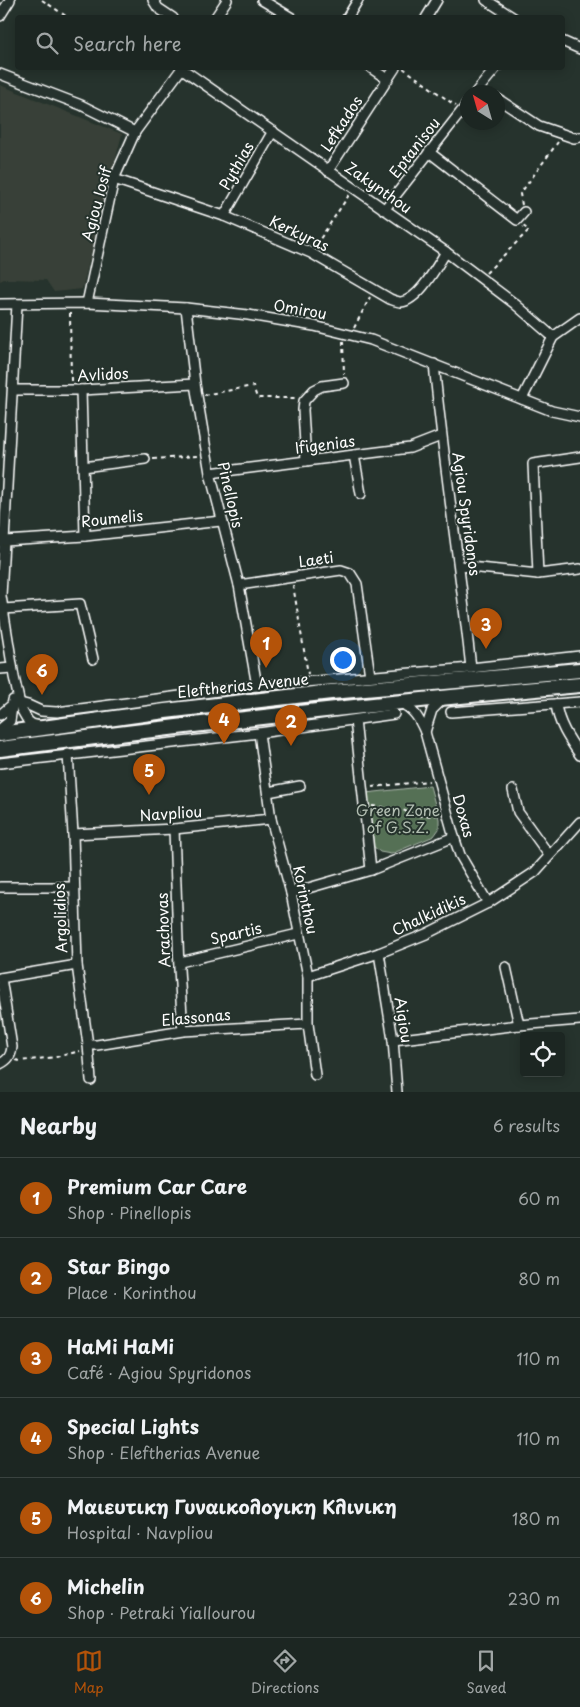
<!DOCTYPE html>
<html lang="en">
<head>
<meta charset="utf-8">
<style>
  :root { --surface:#1c2622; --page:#29322f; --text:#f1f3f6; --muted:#a0a5a5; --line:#3a4340; --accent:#b45309 }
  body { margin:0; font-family:"Playpen Sans",sans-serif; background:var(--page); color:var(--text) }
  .controls { position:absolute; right:15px; bottom:15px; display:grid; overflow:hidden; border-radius:5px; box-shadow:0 2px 12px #0003 }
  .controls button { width:45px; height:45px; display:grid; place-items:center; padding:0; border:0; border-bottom:1px solid var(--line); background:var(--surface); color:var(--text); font:25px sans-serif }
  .compass { position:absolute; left:460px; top:85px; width:45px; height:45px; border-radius:50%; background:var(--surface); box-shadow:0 2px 12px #0003; rotate:323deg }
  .you { position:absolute; left:342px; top:659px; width:18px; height:18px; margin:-12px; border:4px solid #fff; border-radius:50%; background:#1a73e8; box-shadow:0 0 0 8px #1a73e833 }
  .badge { display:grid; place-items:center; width:32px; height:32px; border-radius:50%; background:var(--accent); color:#fff; font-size:16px; font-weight:700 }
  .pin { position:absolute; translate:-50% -41px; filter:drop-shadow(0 1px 2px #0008) }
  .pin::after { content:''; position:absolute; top:26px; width:18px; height:15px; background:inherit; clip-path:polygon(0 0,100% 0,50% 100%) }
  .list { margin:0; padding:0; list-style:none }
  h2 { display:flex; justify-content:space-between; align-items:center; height:65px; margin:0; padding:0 20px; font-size:21px }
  h2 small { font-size:16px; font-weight:400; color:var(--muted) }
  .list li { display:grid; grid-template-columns:32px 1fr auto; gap:15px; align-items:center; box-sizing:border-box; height:80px; padding:0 20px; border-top:1px solid var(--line) }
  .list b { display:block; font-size:19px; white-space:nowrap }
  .list p { margin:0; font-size:16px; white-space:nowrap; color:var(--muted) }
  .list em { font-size:16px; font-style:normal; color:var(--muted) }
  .icon { flex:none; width:28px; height:28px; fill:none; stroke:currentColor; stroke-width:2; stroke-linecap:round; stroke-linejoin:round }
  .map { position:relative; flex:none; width:580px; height:1092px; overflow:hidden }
  .search { position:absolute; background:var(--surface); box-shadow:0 2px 12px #0003; left:15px; right:15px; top:15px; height:55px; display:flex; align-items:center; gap:12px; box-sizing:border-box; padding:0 18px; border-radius:5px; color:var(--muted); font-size:19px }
  .sheet { height:545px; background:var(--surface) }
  nav { display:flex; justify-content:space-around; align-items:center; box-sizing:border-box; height:70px; border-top:1px solid var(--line); background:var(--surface); font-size:14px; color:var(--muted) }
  nav a { display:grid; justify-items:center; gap:2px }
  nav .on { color:var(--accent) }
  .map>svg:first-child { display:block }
  .built { fill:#384137 }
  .green { fill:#556f55; stroke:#aab7aa }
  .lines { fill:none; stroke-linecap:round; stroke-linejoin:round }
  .minor-casing { stroke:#fff; stroke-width:12 }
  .highway-casing { stroke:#fff; stroke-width:18 }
  .path { stroke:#fff; stroke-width:2; stroke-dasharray:4 4; stroke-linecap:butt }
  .minor { stroke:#26332d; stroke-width:9 }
  .highway { stroke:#26332d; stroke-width:14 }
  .labels { text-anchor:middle; stroke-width:4; stroke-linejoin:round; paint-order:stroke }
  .street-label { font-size:15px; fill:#fff; stroke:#26332d }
  .park-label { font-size:15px; fill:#b2beb2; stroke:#26332d }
</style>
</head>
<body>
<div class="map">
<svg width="580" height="1092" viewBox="0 0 580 1092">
  <rect width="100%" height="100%" fill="#26332d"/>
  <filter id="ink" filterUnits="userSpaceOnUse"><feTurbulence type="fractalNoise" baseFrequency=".02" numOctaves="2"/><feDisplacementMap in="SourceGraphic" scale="10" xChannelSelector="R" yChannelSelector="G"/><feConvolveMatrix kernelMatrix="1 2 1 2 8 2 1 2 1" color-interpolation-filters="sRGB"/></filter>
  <g filter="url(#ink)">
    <polygon class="built" points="0,85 122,134 82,289 54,292 46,280 4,279 0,281"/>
    <polygon class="green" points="430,786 439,819 439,829 434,836 391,854 380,852 372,845 366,793"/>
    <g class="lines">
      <g class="minor-casing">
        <g id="minor">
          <polyline points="153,0 158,8 173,18"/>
          <polyline points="262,0 292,18"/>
          <polyline points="486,0 514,18"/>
          <polyline points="0,16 10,0"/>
          <polyline points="215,18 227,0"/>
          <polyline points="347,18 358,0"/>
          <polyline points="426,18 437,0"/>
          <polyline points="562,41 580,49"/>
          <polyline points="181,68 446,252 515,304 553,337"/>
          <polyline points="371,68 387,79"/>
          <polyline points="0,74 81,105 135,132"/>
          <polyline points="476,92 496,68"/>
          <polyline points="498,99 539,126 574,138 580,137"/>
          <polyline points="429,152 517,220 524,212"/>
          <polyline points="328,171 395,68"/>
          <path d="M114 179 224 216 311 253 390 299C393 300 398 302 401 302 419 300 437 266 446 252"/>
          <polyline points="384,210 468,103"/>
          <polyline points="224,216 273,131"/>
          <polyline points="87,303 114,179 135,132 182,68"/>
          <polyline points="0,304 87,303 186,308 248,315 314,326 371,340 552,411 580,417"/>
          <polyline points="17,304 1,596 14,677 21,709 28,721 32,724 40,726"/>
          <polyline points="186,308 195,384 210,473 239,585 257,686"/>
          <path d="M434 364C444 466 460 567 471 668"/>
          <polyline points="13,390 81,390 195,384"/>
          <polyline points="81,390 85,536"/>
          <polyline points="522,399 553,337 580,318"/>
          <polyline points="354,455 361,494"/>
          <polyline points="306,461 303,410 304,401 314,390 322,386 344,383"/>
          <polyline points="83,467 145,459"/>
          <polyline points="210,473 410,448 441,436"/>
          <polyline points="5,541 85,536 221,521"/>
          <polyline points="460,566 538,574 580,569"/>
          <polyline points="538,574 533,464 580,457"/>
          <polyline points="239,585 341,570 350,573 357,584 370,676"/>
          <polyline points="3,609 80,604 93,659"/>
          <polyline points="0,669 12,668"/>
          <path d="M401 703C414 710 419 718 425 732L454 837 460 855 488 903"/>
          <path d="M556 704C558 723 569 739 580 755"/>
          <polyline points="451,712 580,702"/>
          <polyline points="0,715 13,704 20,703 28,705 41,711 57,712 257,686 471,668 580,656"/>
          <polyline points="355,720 371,870"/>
          <polyline points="0,729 10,721 13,700"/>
          <polyline points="425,732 432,710 443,699"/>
          <polyline points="259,733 271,819 291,893 308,976 308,1024 315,1075"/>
          <polyline points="68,754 73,834 77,965 88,1045 91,1080"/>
          <polyline points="0,763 259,733 394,714"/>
          <polyline points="513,790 518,812 549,855"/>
          <polyline points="268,792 300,786"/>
          <polyline points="174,829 179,969 183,1031"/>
          <polyline points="73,834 174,829 271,819"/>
          <polyline points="0,887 73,887"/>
          <polyline points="291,893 371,870 454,837"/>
          <polyline points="379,953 393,1040 397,1092"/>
          <polyline points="180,962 298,934"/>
          <polyline points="506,967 519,1025"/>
          <polyline points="308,976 379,953 426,934 488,903 535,872 580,822"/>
          <polyline points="0,978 77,965"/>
          <polyline points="393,1040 519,1025 580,1020"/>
          <polyline points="88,1045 97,1045 183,1031 308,1024"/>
          <path d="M0 1064C8 1060 11 1056 12 1047L1 978"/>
        </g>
      </g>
      <g class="highway-casing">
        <g id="highway">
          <polyline points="0,734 165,711 331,692 580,670"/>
          <path d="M0 749C193 724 386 702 580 685"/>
        </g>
      </g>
      <g class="path">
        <polyline points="42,0 69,18"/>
        <polyline points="403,68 456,106"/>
        <polyline points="522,205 520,194 558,142"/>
        <polyline points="316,245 349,195"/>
        <polyline points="486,273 529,230 523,226"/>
        <polyline points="70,313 71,381"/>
        <polyline points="354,328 370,297"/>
        <polyline points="343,341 344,374"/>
        <polyline points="204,395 253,386 257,398 297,398"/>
        <polyline points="153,459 198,456"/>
        <polyline points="293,585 308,674"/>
        <polyline points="372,787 429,781"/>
        <polyline points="372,806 400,809 418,816 440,815"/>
        <polyline points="16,1060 20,1061 56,1057 80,1051"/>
      </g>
      <use href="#minor" class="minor"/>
      <use href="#highway" class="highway"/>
    </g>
  </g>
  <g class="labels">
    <g class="street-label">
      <text transform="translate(342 124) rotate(-57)" y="5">Lefkados</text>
      <text transform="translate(415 148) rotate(-52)" y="5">Eptanisou</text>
      <text transform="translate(237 166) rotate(-60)" y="5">Pythias</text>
      <text transform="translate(378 188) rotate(35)" y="5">Zakynthou</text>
      <text transform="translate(97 204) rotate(-75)" y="5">Agiou Iosif</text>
      <text transform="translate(299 234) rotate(25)" y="5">Kerkyras</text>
      <text transform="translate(300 310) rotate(10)" y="5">Omirou</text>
      <text transform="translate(103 375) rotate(-3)" y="5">Avlidos</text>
      <text transform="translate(325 445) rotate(-7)" y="5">Ifigenias</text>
      <text transform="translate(230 495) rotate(77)" y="5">Pinellopis</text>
      <text transform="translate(466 514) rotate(82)" y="5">Agiou Spyridonos</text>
      <text transform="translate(112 519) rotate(-6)" y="5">Roumelis</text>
      <text transform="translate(316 560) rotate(-8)" y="5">Laeti</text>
      <text transform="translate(243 686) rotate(-6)" y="5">Eleftherias Avenue</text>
      <text transform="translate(171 814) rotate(-4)" y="5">Navpliou</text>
      <text transform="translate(463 816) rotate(74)" y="5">Doxas</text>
      <text transform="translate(305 900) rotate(78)" y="5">Korinthou</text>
      <text transform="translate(429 915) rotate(-25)" y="5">Chalkidikis</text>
      <text transform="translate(61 918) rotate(-92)" y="5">Argolidios</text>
      <text transform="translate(164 930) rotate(-92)" y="5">Arachovas</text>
      <text transform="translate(236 934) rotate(-13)" y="5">Spartis</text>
      <text transform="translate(196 1018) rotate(-5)" y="5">Elassonas</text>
      <text transform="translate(403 1020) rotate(81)" y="5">Aigiou</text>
    </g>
    <g class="park-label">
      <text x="398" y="816">Green Zone<tspan x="398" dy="17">of G.S.Z.</tspan></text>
    </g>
  </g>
</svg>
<div class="controls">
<button><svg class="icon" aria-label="locate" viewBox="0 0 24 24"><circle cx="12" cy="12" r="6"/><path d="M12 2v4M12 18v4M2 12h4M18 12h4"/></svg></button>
</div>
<svg class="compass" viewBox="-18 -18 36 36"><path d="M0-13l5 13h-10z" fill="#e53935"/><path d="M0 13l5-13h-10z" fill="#a0a5a5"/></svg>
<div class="you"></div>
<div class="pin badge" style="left:266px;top:668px">1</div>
<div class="pin badge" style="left:291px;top:746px">2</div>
<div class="pin badge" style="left:486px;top:649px">3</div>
<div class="pin badge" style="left:224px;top:744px">4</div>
<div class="pin badge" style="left:149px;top:795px">5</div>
<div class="pin badge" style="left:42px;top:695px">6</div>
<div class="search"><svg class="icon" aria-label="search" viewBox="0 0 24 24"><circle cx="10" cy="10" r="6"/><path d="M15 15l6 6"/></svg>Search here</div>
</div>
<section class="sheet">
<h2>Nearby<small>6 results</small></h2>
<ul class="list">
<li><span class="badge">1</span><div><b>Premium Car Care</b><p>Shop · Pinellopis</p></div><em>60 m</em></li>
<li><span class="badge">2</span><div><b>Star Bingo</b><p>Place · Korinthou</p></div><em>80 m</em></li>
<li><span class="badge">3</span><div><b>HaMi HaMi</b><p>Café · Agiou Spyridonos</p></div><em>110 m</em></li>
<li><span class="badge">4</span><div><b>Special Lights</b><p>Shop · Eleftherias Avenue</p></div><em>110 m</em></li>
<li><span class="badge">5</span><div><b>Μαιευτικη Γυναικολογικη Κλινικη</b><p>Hospital · Navpliou</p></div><em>180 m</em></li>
<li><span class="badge">6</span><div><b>Michelin</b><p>Shop · Petraki Yiallourou</p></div><em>230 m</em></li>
</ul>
</section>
<nav>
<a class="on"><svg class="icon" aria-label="map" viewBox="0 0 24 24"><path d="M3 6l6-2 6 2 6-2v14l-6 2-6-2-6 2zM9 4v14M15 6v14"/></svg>Map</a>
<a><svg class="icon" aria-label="directions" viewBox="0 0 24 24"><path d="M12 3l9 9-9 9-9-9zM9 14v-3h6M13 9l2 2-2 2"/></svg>Directions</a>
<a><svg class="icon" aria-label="saved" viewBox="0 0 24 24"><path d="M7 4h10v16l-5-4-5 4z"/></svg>Saved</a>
</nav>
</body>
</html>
